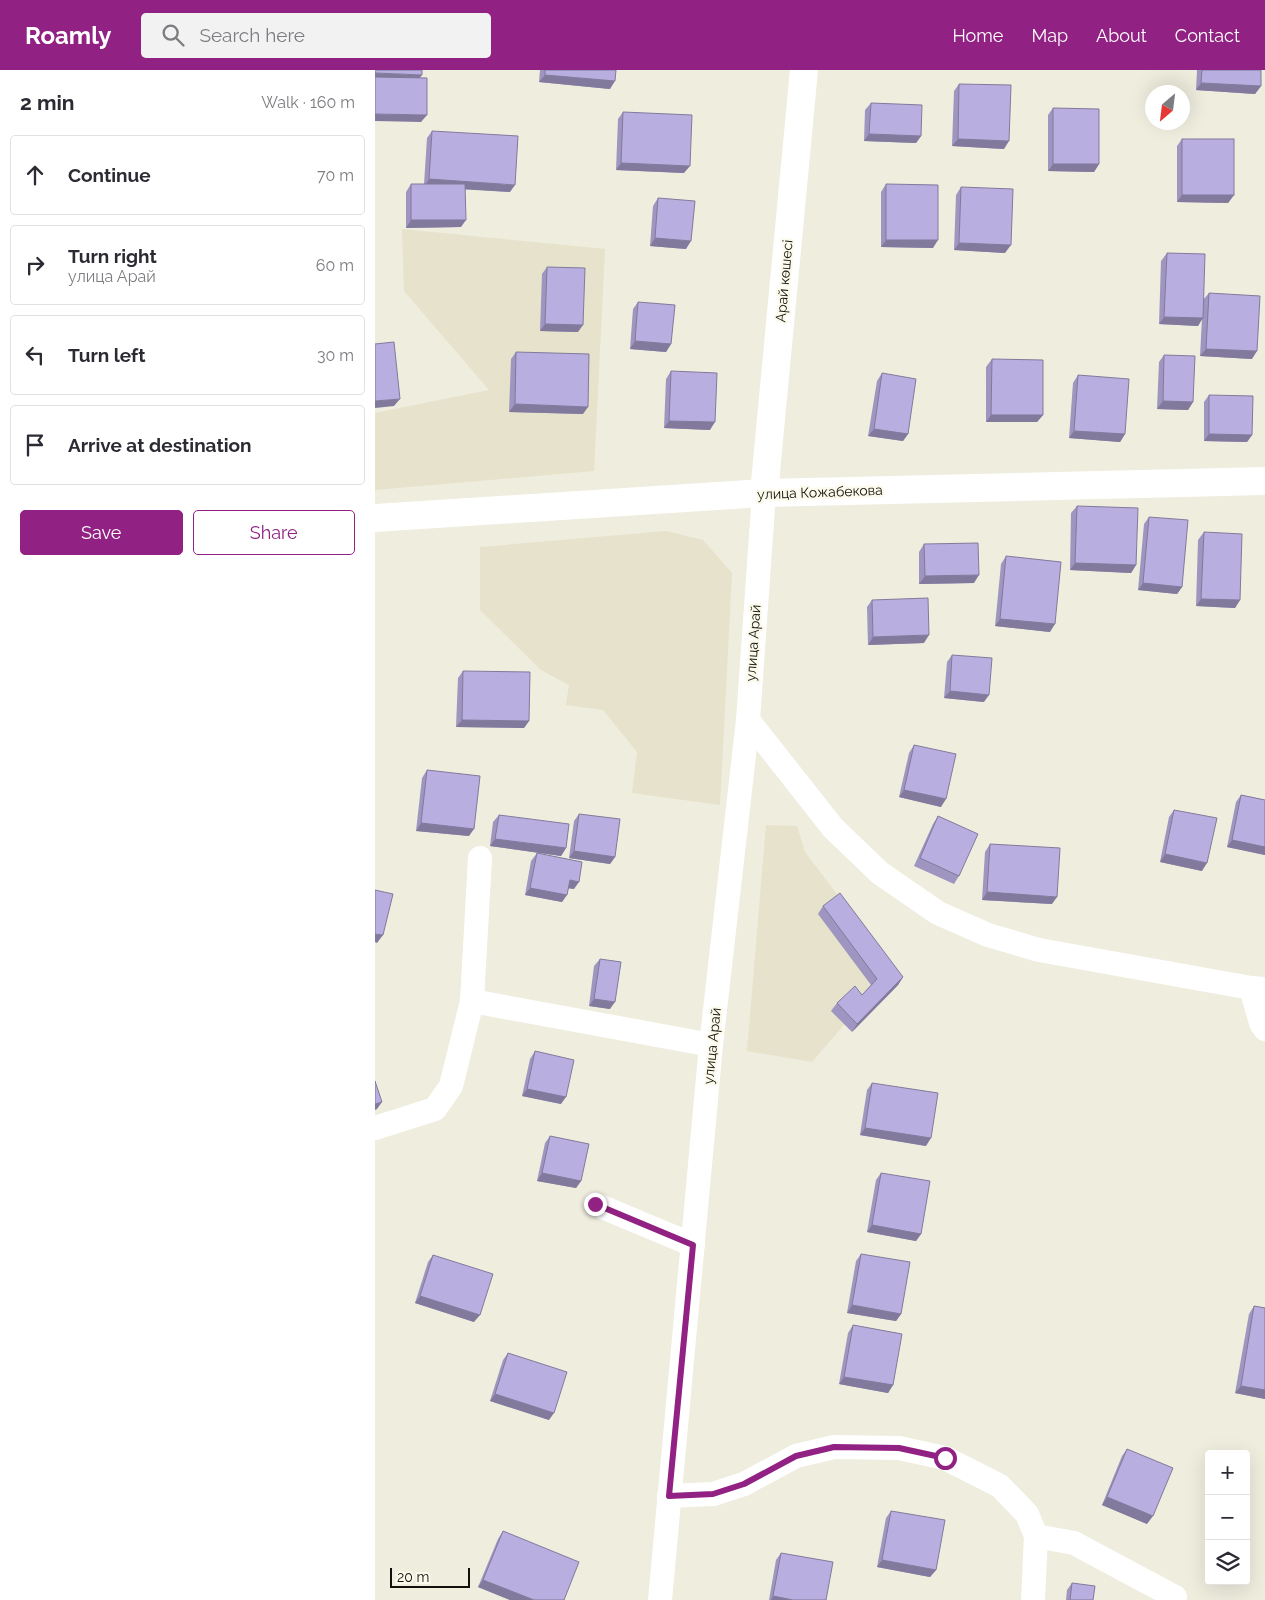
<!DOCTYPE html>
<html lang="en">
<head>
<meta charset="utf-8">
<style>
  :root { --surface:#fff; --page:#f2f2f3; --text:#2b2b33; --muted:#7c7c81; --line:#e1e1e2; --accent:#912182 }
  body { margin:0; font-family:Raleway,sans-serif; background:var(--page); color:var(--text) }
  .controls { position:absolute; right:15px; bottom:15px; display:grid; overflow:hidden; border-radius:5px; box-shadow:0 5px 20px #0002 }
  .controls button { width:45px; height:45px; display:grid; place-items:center; padding:0; border:0; border-bottom:1px solid var(--line); background:var(--surface); color:var(--text); font:25px sans-serif }
  .compass { position:absolute; left:770px; top:15px; width:45px; height:45px; border-radius:50%; background:var(--surface); box-shadow:0 5px 20px #0002; rotate:208deg }
  .scale { position:absolute; left:15px; bottom:12px; width:80px; box-sizing:border-box; padding-left:5px; border:2px solid #11100b; border-top:0; font-size:14px; line-height:18px; white-space:nowrap; color:#11100b; -webkit-text-stroke:4px #fcfaeb; paint-order:stroke }
  .stop { position:absolute; width:15px; height:15px; margin:-11px; border:4px solid #912182; border-radius:50%; background:#fff }
  .stop.end { background:#912182; border-color:#fff; box-shadow:0 1px 5px #0008 }
  .list { margin:0; padding:0; list-style:none }
  h2 { display:flex; justify-content:space-between; align-items:center; height:65px; margin:0; padding:0 20px; font-size:21px }
  h2 small { font-size:16px; font-weight:400; color:var(--muted) }
  .list li { display:grid; grid-template-columns:32px 1fr auto; gap:15px; align-items:center; box-sizing:border-box; height:80px; margin:0 10px 10px; padding:0 10px; border:1px solid var(--line); border-radius:5px }
  .list b { display:block; font-size:19px; white-space:nowrap }
  .list p { margin:0; font-size:16px; white-space:nowrap; color:var(--muted) }
  .list em { font-size:16px; font-style:normal; color:var(--muted) }
  .actions { display:flex; gap:10px; padding:15px 20px }
  .actions a { flex:1; padding:11px 0; border:1px solid var(--accent); border-radius:5px; text-align:center; font-size:18px; color:var(--accent) }
  .actions .main { background:var(--accent); color:#fff }
  .icon { flex:none; width:28px; height:28px; fill:none; stroke:currentColor; stroke-width:2; stroke-linecap:round; stroke-linejoin:round }
  .map { position:relative; flex:none; width:890px; height:1530px; overflow:hidden }
  header { display:flex; align-items:center; gap:30px; box-sizing:border-box; height:70px; padding:0 25px; background:var(--accent); color:#fff }
  header strong { font-size:24px }
  nav { display:flex; gap:28px; margin-inline-start:auto; font-size:18px }
  .search { width:350px; height:45px; background:var(--page); display:flex; align-items:center; gap:12px; box-sizing:border-box; padding:0 18px; border-radius:5px; color:var(--muted); font-size:19px }
  main { display:flex }
  aside { flex:1; background:var(--surface) }
  .map>svg:first-child { display:block }
  .built { fill:#e6e2cc }
  .lines { fill:none; stroke-linecap:round; stroke-linejoin:round }
  .minor { stroke:#fff; stroke-width:24 }
  .secondary { stroke:#fff; stroke-width:28 }
  .wall { fill:#9e96c0 }
  .shaded-wall { fill:#817a9c }
  .building { fill:#b8aedf; stroke:#817a9c }
  .route { stroke:#912182; stroke-width:6 }
  .labels { text-anchor:middle; stroke-width:4.5; stroke-linejoin:round; paint-order:stroke }
  .street-label { font-size:14px; fill:#11100b; stroke:#fcfaeb }
</style>
</head>
<body>
<header>
<strong>Roamly</strong>
<div class="search"><svg class="icon" aria-label="search" viewBox="0 0 24 24"><circle cx="10" cy="10" r="6"/><path d="M15 15l6 6"/></svg>Search here</div>
<nav><a>Home</a><a>Map</a><a>About</a><a>Contact</a></nav>
</header>
<main>
<aside>
<h2>2 min<small>Walk · 160 m</small></h2>
<ul class="list">
<li><svg class="icon" aria-label="ahead" viewBox="0 0 24 24"><path d="M12 20V5M6 11l6-6 6 6"/></svg><div><b>Continue</b></div><em>70 m</em></li>
<li><svg class="icon" aria-label="right" viewBox="0 0 24 24"><path d="M7 20v-9h11M14 6l5 5-5 5"/></svg><div><b>Turn right</b><p>улица Арай</p></div><em>60 m</em></li>
<li><svg class="icon" aria-label="left" viewBox="0 0 24 24"><path d="M17 20v-9H6M10 6l-5 5 5 5"/></svg><div><b>Turn left</b></div><em>30 m</em></li>
<li><svg class="icon" aria-label="arrive" viewBox="0 0 24 24"><path d="M6 21V4h12l-3 4 3 4H6"/></svg><div><b>Arrive at destination</b></div></li>
</ul>
<div class="actions"><a class="main">Save</a><a>Share</a></div>
</aside>
<div class="map">
<svg width="890" height="1530" viewBox="0 0 890 1530">
  <rect width="100%" height="100%" fill="#efedde"/>
  <g class="built">
    <polygon points="27,159 230,179 219,401 0,420 0,343 114,320 29,221"/>
    <polygon points="291,461 328,470 357,503 345,735 257,723 262,682 228,640 191,635 194,615 166,600 105,540 105,477"/>
    <polygon points="391,755 422,756 430,782 518,898 437,992 372,981"/>
  </g>
  <g class="lines">
    <g class="minor">
      <polyline points="373,650 458,758 505,803 563,843 613,865 664,880 876,918 890,919"/>
      <polyline points="876,918 886,953 890,959"/>
      <polyline points="97,931 336,975"/>
      <polyline points="0,1058 60,1039 76,1016 97,931 105,788"/>
      <polyline points="220,1134 318,1175"/>
      <polyline points="294,1426 338,1424 369,1414 421,1386 459,1377 524,1378 570,1388 625,1416 652,1444 661,1466 658,1530"/>
      <polyline points="661,1466 699,1473 800,1527"/>
      <polyline points="285,1530 336,975 373,650 389,423"/>
    </g>
    <g class="secondary">
      <polyline points="389,423 429,0"/>
      <polyline points="0,448 389,423 890,411"/>
    </g>
  </g>
  <g class="wall">
    <polygon points="165,0 241,0 235,19 164,12"/>
    <polygon points="822,0 886,0 886,16 880,24 821,20"/>
    <polygon points="584,14 629,79 577,76 579,21"/>
    <polygon points="496,33 546,66 541,73 489,71 490,40"/>
    <polygon points="678,38 724,94 719,102 673,101 673,45"/>
    <polygon points="248,42 309,103 241,100 243,49"/>
    <polygon points="57,61 135,122 90,119 86,157 31,158 31,122 36,114 49,114 52,68"/>
    <polygon points="807,69 859,125 853,133 802,132 802,76"/>
    <polygon points="511,114 558,178 506,177 506,122"/>
    <polygon points="586,117 630,183 579,180 581,125"/>
    <polygon points="283,128 311,179 275,176 278,136"/>
    <polygon points="792,183 828,230 834,223 877,289 825,286 827,248 823,256 784,254 786,191"/>
    <polygon points="172,197 203,262 165,261 167,204"/>
    <polygon points="263,232 296,274 291,282 255,279 258,239"/>
    <polygon points="141,282 208,344 134,342 136,289"/>
    <polygon points="789,285 818,332 813,340 782,339 784,292"/>
    <polygon points="617,289 668,345 662,352 611,352 611,297"/>
    <polygon points="296,301 335,360 289,358 291,309"/>
    <polygon points="507,303 533,364 528,371 493,366 502,311"/>
    <polygon points="703,305 750,364 745,372 694,368 698,313"/>
    <polygon points="834,325 877,365 872,372 829,371 829,332"/>
    <polygon points="702,436 761,495 756,503 695,500 696,443"/>
    <polygon points="774,447 807,517 802,524 763,520 769,454"/>
    <polygon points="829,462 865,530 860,538 821,536 823,470"/>
    <polygon points="549,474 599,513 544,514 544,482"/>
    <polygon points="631,486 675,562 620,556 626,494"/>
    <polygon points="497,530 549,573 493,575 492,537"/>
    <polygon points="577,585 609,632 569,628 572,592"/>
    <polygon points="88,601 154,651 149,658 81,657 83,608"/>
    <polygon points="539,675 566,737 524,727 534,683"/>
    <polygon points="52,700 94,766 41,761 47,708"/>
    <polygon points="866,725 890,730 890,785 852,777 861,732"/>
    <polygon points="799,740 827,801 785,792 794,747"/>
    <polygon points="204,744 240,787 235,794 194,788 199,751"/>
    <polygon points="124,745 191,778 186,786 115,776 118,752"/>
    <polygon points="563,746 584,806 579,814 539,796 558,754"/>
    <polygon points="615,774 677,834 607,830 610,782"/>
    <polygon points="162,783 199,819 194,818 187,832 150,825 156,791"/>
    <polygon points="448,836 528,907 523,915 477,962 456,941 462,933 487,925 496,915 443,844"/>
    <polygon points="225,889 235,939 214,936 219,896"/>
    <polygon points="160,981 186,1034 147,1026 155,989"/>
    <polygon points="497,1013 551,1076 485,1065 492,1020"/>
    <polygon points="175,1066 206,1111 201,1118 162,1111 170,1073"/>
    <polygon points="506,1103 546,1164 541,1171 492,1162 501,1110"/>
    <polygon points="486,1184 526,1244 521,1251 472,1243 481,1191"/>
    <polygon points="58,1185 99,1252 40,1233 53,1192"/>
    <polygon points="879,1236 890,1238 890,1329 860,1323 874,1244"/>
    <polygon points="478,1255 518,1315 513,1323 464,1314 473,1263"/>
    <polygon points="133,1283 174,1350 115,1331 128,1290"/>
    <polygon points="752,1379 772,1454 727,1435 747,1386"/>
    <polygon points="516,1441 561,1500 555,1507 502,1497 511,1448"/>
    <polygon points="128,1461 189,1530 135,1530 103,1517 123,1469"/>
    <polygon points="406,1483 451,1530 394,1530 401,1490"/>
    <polygon points="697,1513 718,1530 691,1530 692,1520"/>
  </g>
  <g class="shaded-wall">
    <polygon points="0,3 47,5 41,13 0,11"/>
    <polygon points="170,5 240,11 235,19 164,12"/>
    <polygon points="826,13 886,16 880,24 821,20"/>
    <polygon points="0,44 52,45 46,52 0,51"/>
    <polygon points="494,64 546,66 541,73 489,71"/>
    <polygon points="583,69 634,71 629,79 577,76"/>
    <polygon points="246,93 315,96 309,103 241,100"/>
    <polygon points="678,94 724,94 719,102 673,101"/>
    <polygon points="54,109 140,115 135,122 49,117"/>
    <polygon points="807,125 859,125 853,133 802,132"/>
    <polygon points="36,150 91,150 86,157 31,158"/>
    <polygon points="280,168 316,171 311,179 275,176"/>
    <polygon points="511,170 563,170 558,178 506,177"/>
    <polygon points="584,173 636,175 630,183 579,180"/>
    <polygon points="789,247 828,248 823,256 784,254"/>
    <polygon points="170,254 208,255 203,262 165,261"/>
    <polygon points="260,271 296,274 291,282 255,279"/>
    <polygon points="831,279 882,281 877,289 825,286"/>
    <polygon points="25,329 19,336 0,338 0,331"/>
    <polygon points="788,331 818,332 813,340 782,339"/>
    <polygon points="140,334 213,337 208,344 134,342"/>
    <polygon points="616,345 668,345 662,352 611,352"/>
    <polygon points="294,351 340,352 335,360 289,358"/>
    <polygon points="499,359 533,364 528,371 493,366"/>
    <polygon points="699,361 750,364 745,372 694,368"/>
    <polygon points="834,364 877,365 872,372 829,371"/>
    <polygon points="700,493 761,495 756,503 695,500"/>
    <polygon points="604,505 599,513 544,514 550,506"/>
    <polygon points="768,513 807,517 802,524 763,520"/>
    <polygon points="826,529 865,530 860,538 821,536"/>
    <polygon points="625,549 680,554 675,562 620,556"/>
    <polygon points="554,565 549,573 493,575 498,567"/>
    <polygon points="575,621 614,625 609,632 569,628"/>
    <polygon points="87,650 154,651 149,658 81,657"/>
    <polygon points="529,720 571,729 566,737 524,727"/>
    <polygon points="46,753 99,759 94,766 41,761"/>
    <polygon points="120,769 191,778 186,786 115,776"/>
    <polygon points="857,770 890,777 890,785 852,777"/>
    <polygon points="199,781 240,787 235,794 194,788"/>
    <polygon points="790,784 832,793 827,801 785,792"/>
    <polygon points="195,810 204,812 199,819 190,818"/>
    <polygon points="155,818 192,825 187,832 150,825"/>
    <polygon points="612,822 682,827 677,834 607,830"/>
    <polygon points="0,864 8,865 2,873 0,872"/>
    <polygon points="528,907 523,915 477,962 482,954"/>
    <polygon points="219,929 240,932 235,939 214,936"/>
    <polygon points="152,1019 191,1027 186,1034 147,1026"/>
    <polygon points="7,1032 2,1039 0,1040 0,1034"/>
    <polygon points="490,1058 556,1068 551,1076 485,1065"/>
    <polygon points="167,1103 206,1111 201,1118 162,1111"/>
    <polygon points="497,1155 546,1164 541,1171 492,1162"/>
    <polygon points="45,1226 105,1245 99,1252 40,1233"/>
    <polygon points="477,1235 526,1244 521,1251 472,1243"/>
    <polygon points="469,1307 518,1315 513,1323 464,1314"/>
    <polygon points="866,1316 890,1320 890,1329 860,1323"/>
    <polygon points="120,1324 179,1343 174,1350 115,1331"/>
    <polygon points="732,1427 778,1446 772,1454 727,1435"/>
    <polygon points="507,1490 561,1500 555,1507 502,1497"/>
    <polygon points="108,1510 159,1530 135,1530 103,1517"/>
    <polygon points="398,1526 418,1530 396,1530"/>
  </g>
  <g class="building">
    <polygon points="0,0 47,0 47,5 0,3"/>
    <polygon points="170,0 241,0 240,11 170,5"/>
    <polygon points="827,0 886,0 886,16 826,13"/>
    <polygon points="0,7 52,8 52,45 0,44"/>
    <polygon points="584,14 636,15 634,71 583,69"/>
    <polygon points="496,33 547,35 546,66 494,64"/>
    <polygon points="678,38 724,39 724,94 678,94"/>
    <polygon points="248,42 317,45 315,96 246,93"/>
    <polygon points="57,61 143,66 140,115 54,109"/>
    <rect x="807" y="69" width="52" height="56"/>
    <polygon points="36,114 90,114 91,150 36,150"/>
    <polygon points="511,114 563,115 563,170 511,170"/>
    <polygon points="586,117 638,119 636,175 584,173"/>
    <polygon points="283,128 320,131 316,171 280,168"/>
    <polygon points="792,183 830,184 828,248 789,247"/>
    <polygon points="172,197 210,198 208,255 170,254"/>
    <polygon points="834,223 885,226 882,281 831,279"/>
    <polygon points="263,232 300,235 296,274 260,271"/>
    <polygon points="19,272 25,329 0,331 0,274"/>
    <polygon points="141,282 214,284 213,337 140,334"/>
    <polygon points="789,285 820,286 818,332 788,331"/>
    <polygon points="617,289 668,290 668,345 616,345"/>
    <polygon points="296,301 342,303 340,352 294,351"/>
    <polygon points="507,303 541,309 533,364 499,359"/>
    <polygon points="703,305 754,309 750,364 699,361"/>
    <polygon points="834,325 878,326 877,365 834,364"/>
    <polygon points="702,436 763,438 761,495 700,493"/>
    <polygon points="774,447 813,450 807,517 768,513"/>
    <polygon points="829,462 867,464 865,530 826,529"/>
    <polygon points="603,473 604,505 550,506 549,474"/>
    <polygon points="631,486 686,492 680,554 625,549"/>
    <polygon points="553,528 554,565 498,567 497,530"/>
    <polygon points="577,585 617,588 614,625 575,621"/>
    <polygon points="88,601 155,602 154,651 87,650"/>
    <polygon points="539,675 581,684 571,729 529,720"/>
    <polygon points="52,700 105,706 99,759 46,753"/>
    <polygon points="866,725 890,730 890,777 857,770"/>
    <polygon points="799,740 842,748 832,793 790,784"/>
    <polygon points="204,744 245,749 240,787 199,781"/>
    <polygon points="124,745 194,754 191,778 120,769"/>
    <polygon points="563,746 603,764 584,806 545,788"/>
    <polygon points="615,774 685,778 682,827 612,822"/>
    <polygon points="162,783 207,792 204,812 195,810 192,825 155,818"/>
    <polygon points="0,820 18,824 8,865 0,864"/>
    <polygon points="465,823 528,907 482,954 462,933 480,916 487,925 502,909 448,836"/>
    <polygon points="225,889 246,892 240,932 219,929"/>
    <polygon points="160,981 199,990 191,1027 152,1019"/>
    <polygon points="0,1011 7,1032 0,1034"/>
    <polygon points="497,1013 563,1023 556,1068 490,1058"/>
    <polygon points="175,1066 214,1074 206,1111 167,1103"/>
    <polygon points="506,1103 555,1111 546,1164 497,1155"/>
    <polygon points="486,1184 535,1192 526,1244 477,1235"/>
    <polygon points="58,1185 118,1204 105,1245 45,1226"/>
    <polygon points="879,1236 890,1238 890,1320 866,1316"/>
    <polygon points="478,1255 527,1264 518,1315 469,1307"/>
    <polygon points="133,1283 192,1302 179,1343 120,1324"/>
    <polygon points="752,1379 798,1398 778,1446 732,1427"/>
    <polygon points="516,1441 570,1450 561,1500 507,1490"/>
    <polygon points="128,1461 204,1492 189,1530 159,1530 108,1510"/>
    <polygon points="406,1483 458,1492 451,1530 418,1530 398,1526"/>
    <polygon points="697,1513 720,1516 718,1530 695,1530"/>
  </g>
  <g class="lines">
    <polyline class="route" points="220,1134 318,1175 294,1426 338,1424 369,1414 421,1386 459,1377 524,1378 570,1388"/>
  </g>
  <g class="labels">
    <g class="street-label">
      <text transform="translate(409 211) rotate(-85)" y="5">Арай көшесі</text>
      <text transform="translate(445 422) rotate(-2)" y="5">улица Кожабекова</text>
      <text transform="translate(378 573) rotate(-86)" y="5">улица Арай</text>
      <text transform="translate(337 976) rotate(-84)" y="5">улица Арай</text>
    </g>
  </g>
</svg>
<div class="controls">
<button>+</button>
<button>−</button>
<button><svg class="icon" aria-label="layers" viewBox="0 0 24 24"><path d="M12 4l9 5-9 5-9-5zM3 14l9 5 9-5"/></svg></button>
</div>
<svg class="compass" viewBox="-18 -18 36 36"><path d="M0-13l5 13h-10z" fill="#e53935"/><path d="M0 13l5-13h-10z" fill="#7c7c81"/></svg>
<div class="scale">20 m</div>
<div class="stop" style="left:570px;top:1388px"></div>
<div class="stop end" style="left:220px;top:1134px"></div>
</div>
</main>
</body>
</html>
